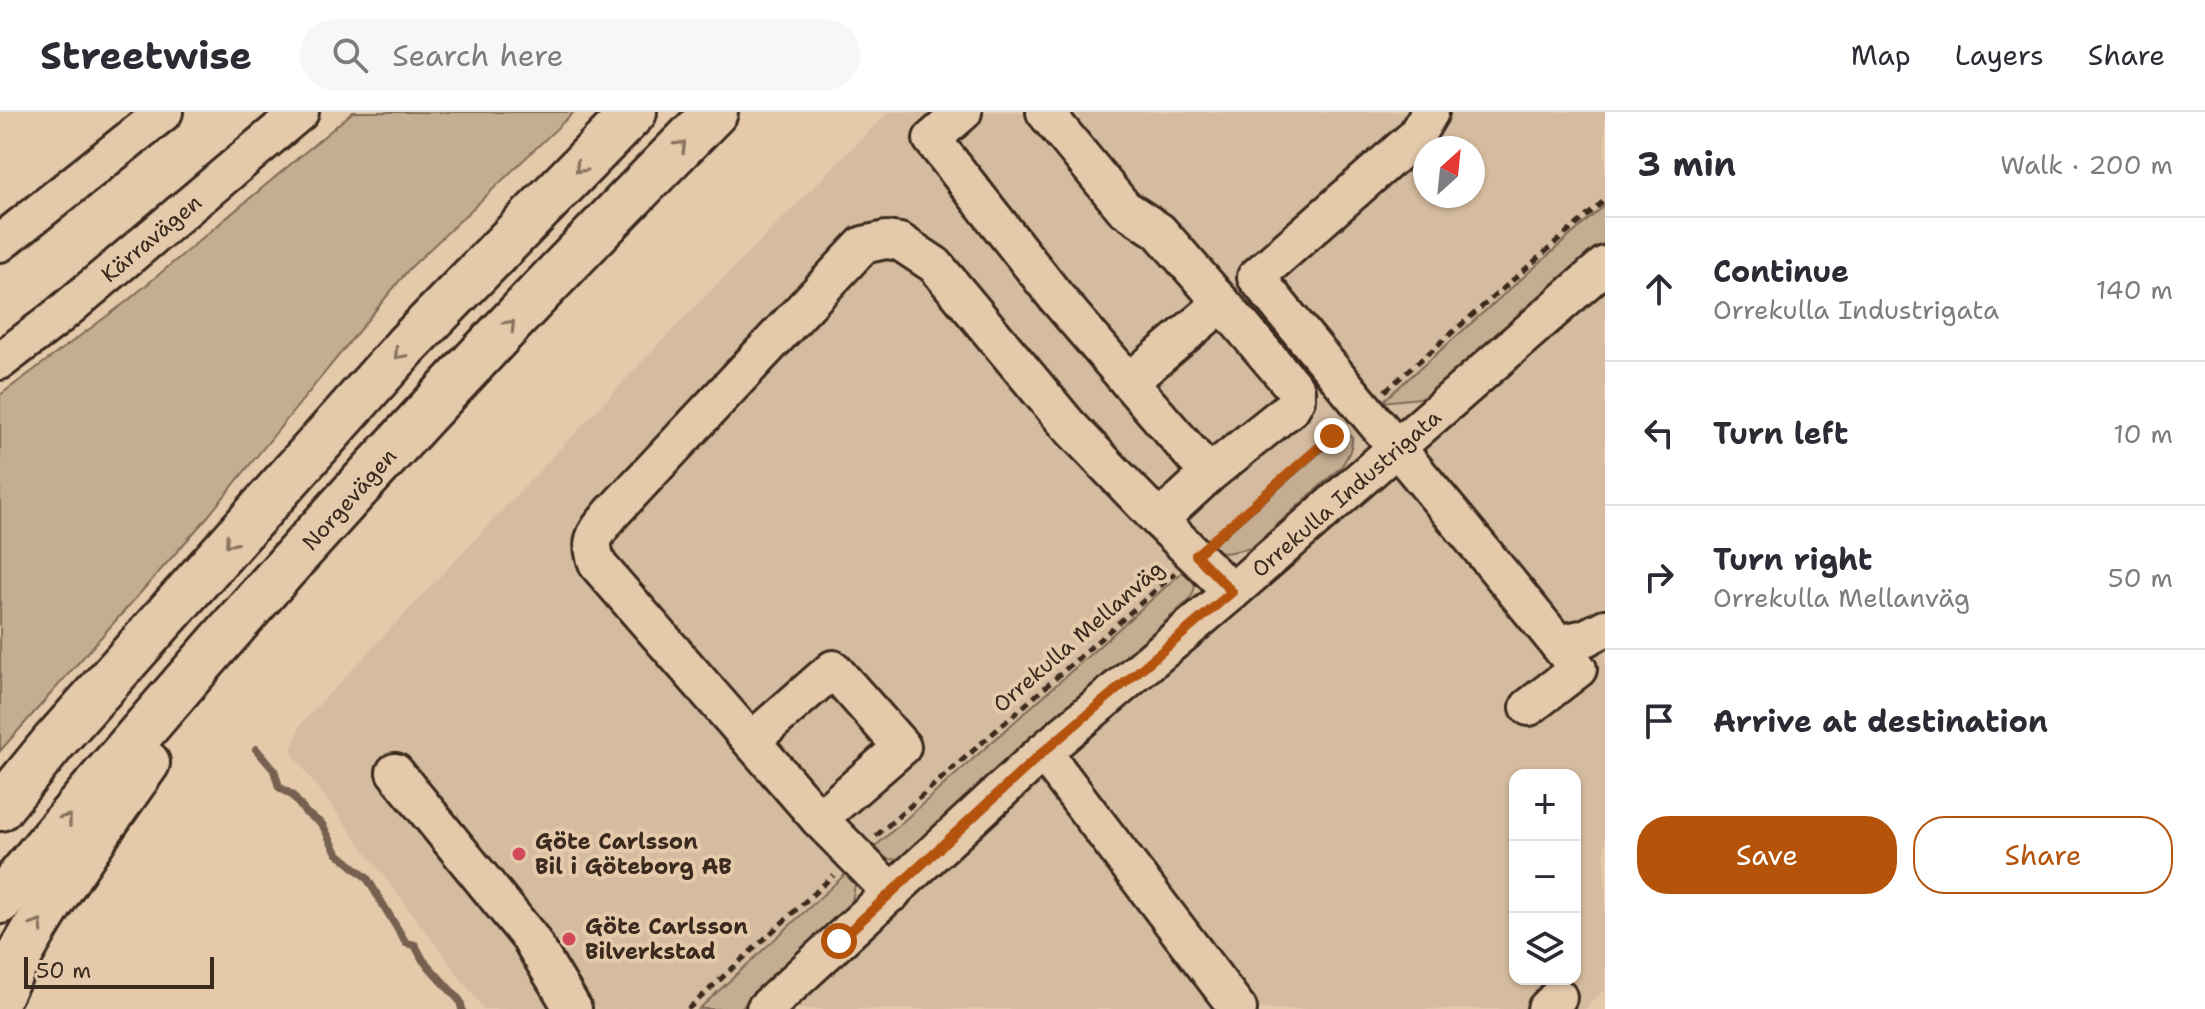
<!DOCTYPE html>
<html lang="en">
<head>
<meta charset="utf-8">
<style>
  :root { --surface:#fff; --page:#f7f7f7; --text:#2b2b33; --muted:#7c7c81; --line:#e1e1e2; --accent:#b45309 }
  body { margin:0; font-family:"Shantell Sans",sans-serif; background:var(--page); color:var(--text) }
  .controls { position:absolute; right:24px; bottom:24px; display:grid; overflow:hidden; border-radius:16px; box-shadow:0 2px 6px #0004 }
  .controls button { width:72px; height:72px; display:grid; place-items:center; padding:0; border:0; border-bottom:2px solid var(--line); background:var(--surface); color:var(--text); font:40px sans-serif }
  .compass { position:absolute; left:1413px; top:24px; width:72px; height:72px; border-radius:50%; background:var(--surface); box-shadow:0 2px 6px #0004; rotate:27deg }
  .scale { position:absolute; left:24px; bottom:20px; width:190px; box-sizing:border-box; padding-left:8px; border:4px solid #3b2a1e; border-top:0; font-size:22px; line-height:28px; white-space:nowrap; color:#3b2a1e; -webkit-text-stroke:6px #e4c9ab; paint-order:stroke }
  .stop { position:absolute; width:24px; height:24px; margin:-18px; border:6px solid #b45309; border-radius:50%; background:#fff }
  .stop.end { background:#b45309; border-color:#fff; box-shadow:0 2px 8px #0008 }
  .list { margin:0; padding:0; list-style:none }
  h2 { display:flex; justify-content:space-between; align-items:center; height:104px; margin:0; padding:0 32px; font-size:34px }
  h2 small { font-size:26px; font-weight:400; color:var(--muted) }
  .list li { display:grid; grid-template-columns:52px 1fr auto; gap:24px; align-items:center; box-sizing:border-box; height:144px; padding:0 32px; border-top:2px solid var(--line) }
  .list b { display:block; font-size:30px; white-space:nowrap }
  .list p { margin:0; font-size:26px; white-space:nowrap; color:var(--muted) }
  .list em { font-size:26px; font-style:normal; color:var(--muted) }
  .actions { display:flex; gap:16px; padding:24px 32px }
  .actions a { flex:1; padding:18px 0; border:2px solid var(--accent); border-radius:32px; text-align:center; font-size:28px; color:var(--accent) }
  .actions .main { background:var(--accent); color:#fff }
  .icon { flex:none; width:44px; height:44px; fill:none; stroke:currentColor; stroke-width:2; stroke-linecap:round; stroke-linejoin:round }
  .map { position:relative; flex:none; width:1605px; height:897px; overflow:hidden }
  header { display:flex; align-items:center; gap:48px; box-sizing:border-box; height:112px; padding:0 40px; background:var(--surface); border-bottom:2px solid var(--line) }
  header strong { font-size:38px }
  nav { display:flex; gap:44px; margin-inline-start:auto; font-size:28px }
  .search { width:560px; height:72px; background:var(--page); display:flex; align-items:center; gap:20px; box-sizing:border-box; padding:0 28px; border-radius:44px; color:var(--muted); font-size:30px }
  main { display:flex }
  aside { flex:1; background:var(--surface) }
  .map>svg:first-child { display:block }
  .built { fill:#d5bb9f; fill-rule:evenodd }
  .green { fill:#c5ad91; stroke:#806c58; stroke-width:2 }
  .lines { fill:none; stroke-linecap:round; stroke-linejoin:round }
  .stream { stroke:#76614f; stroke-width:8 }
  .minor-casing { stroke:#3b2a1e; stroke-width:42 }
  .highway-casing { stroke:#3b2a1e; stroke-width:50 }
  .path { stroke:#3b2a1e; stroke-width:5; stroke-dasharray:8 6; stroke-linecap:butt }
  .minor { stroke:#e4c9ab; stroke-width:36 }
  .highway { stroke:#e4c9ab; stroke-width:44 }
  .oneway { stroke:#87725d }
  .route { stroke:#b45309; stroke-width:10 }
  .poi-dot { fill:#d1495b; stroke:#e4c9ab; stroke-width:3 }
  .labels { text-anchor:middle; stroke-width:8; stroke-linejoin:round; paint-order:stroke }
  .street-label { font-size:22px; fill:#3b2a1e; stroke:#e4c9ab }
  .poi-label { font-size:22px; font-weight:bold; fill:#3b2a1e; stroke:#e4c9ab; text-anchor:start }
</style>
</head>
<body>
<header>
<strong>Streetwise</strong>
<div class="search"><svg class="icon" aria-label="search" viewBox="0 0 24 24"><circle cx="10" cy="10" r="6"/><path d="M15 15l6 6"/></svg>Search here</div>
<nav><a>Map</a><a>Layers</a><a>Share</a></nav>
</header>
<main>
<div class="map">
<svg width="1605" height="897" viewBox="0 0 1605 897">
  <rect width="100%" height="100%" fill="#e4c9ab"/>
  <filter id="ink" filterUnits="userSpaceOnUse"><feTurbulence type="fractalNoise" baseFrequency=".0125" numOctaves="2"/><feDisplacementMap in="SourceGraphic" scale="16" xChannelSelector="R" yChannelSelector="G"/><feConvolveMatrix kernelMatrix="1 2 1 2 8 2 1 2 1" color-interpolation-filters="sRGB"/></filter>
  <g filter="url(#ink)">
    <path class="built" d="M888 0H1605V877L1585 897H484L291 640 301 612 675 215ZM1425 36H1473V84H1425ZM1515 663H1575V867H1515Z"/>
    <g class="green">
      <polygon points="353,0 574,0 409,157 205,408 0,639 0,283 126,190"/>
      <polygon points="1605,93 1605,130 1429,285 1382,290"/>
      <path d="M1344 320 1352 325C1353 336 1347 346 1341 355L1251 436 1226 441 1209 437Z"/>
      <path d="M1189 454C1195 467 1198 476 1189 488L905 743C892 751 881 748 870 739Z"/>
      <polygon points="851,757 856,766 852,791 740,897 699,897"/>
    </g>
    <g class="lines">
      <polyline class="stream" points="256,637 274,658 279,675 292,683 306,701 322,712 337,741 367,766 406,831 415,833 423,848 460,889 462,897"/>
      <g class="minor-casing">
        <g id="minor">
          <polyline points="963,0 932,27 1056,185 1129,270"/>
          <polyline points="1045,0 1124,96 1159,119 1222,191"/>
          <path d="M1430 0 1415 25 1256 165C1362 297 1473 424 1578 557L1529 595"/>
          <polyline points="0,131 164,0"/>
          <polyline points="0,249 55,207 300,0"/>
          <polyline points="1159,408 1209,362 1291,296 1296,287 1296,278 1222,191 1129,270 1209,362"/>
          <polyline points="1558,532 1585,526 1605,516"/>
          <polyline points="751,629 833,557 902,635 819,707"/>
          <polyline points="1043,640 1238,897"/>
          <polyline points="395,660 530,826 573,897"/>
          <path d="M892 781 819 707 598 453C587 427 596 421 612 401L863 133 886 128 900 130 935 153 1068 313 1159 408 1232 480"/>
          <polyline points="765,897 1043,640 1232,480 1605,153"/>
          <polyline points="1546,897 1558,885"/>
        </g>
      </g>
      <g class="highway-casing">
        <g id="highway">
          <polyline points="0,696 54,630 407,233 634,0"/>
          <path d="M0 789C225 515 465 252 715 0"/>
          <path d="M0 881C40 800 95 724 147 651"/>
        </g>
      </g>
      <g class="path">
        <polyline points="1385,279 1605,88"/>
        <polyline points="1216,426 1344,314"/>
        <polyline points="876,724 1175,461"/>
        <polyline points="688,897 834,763"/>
      </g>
      <use href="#minor" class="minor"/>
      <use href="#highway" class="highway"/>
    </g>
    <defs><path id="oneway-chevron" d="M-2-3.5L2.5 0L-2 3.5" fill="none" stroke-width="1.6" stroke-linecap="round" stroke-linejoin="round" transform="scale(2)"/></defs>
    <g class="oneway">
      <use href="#oneway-chevron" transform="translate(681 34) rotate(-45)"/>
      <use href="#oneway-chevron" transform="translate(580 56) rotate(134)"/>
      <use href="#oneway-chevron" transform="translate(510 213) rotate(-46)"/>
      <use href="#oneway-chevron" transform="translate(399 242) rotate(132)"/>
      <use href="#oneway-chevron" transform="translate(230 430) rotate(131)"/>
      <use href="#oneway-chevron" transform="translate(67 707) rotate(-51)"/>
      <use href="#oneway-chevron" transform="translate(38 813) rotate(-58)"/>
    </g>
  </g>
  <g class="lines" filter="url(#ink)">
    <polyline class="route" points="839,829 1043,640 1232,480 1196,443 1332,324"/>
  </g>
  <g class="poi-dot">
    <circle cx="519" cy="742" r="8"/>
    <circle cx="569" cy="827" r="8"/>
  </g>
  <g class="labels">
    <g class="street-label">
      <text transform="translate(151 126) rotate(-40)" y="8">Kärravägen</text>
      <text transform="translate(1346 381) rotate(-41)" y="8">Orrekulla Industrigata</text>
      <text transform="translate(349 387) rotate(-48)" y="8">Norgevägen</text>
      <text transform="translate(1078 524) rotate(-41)" y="8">Orrekulla Mellanväg</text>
    </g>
    <g class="poi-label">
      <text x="535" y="737">Göte Carlsson<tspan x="535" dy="25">Bil i Göteborg AB</tspan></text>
      <text x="585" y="822">Göte Carlsson<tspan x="585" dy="25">Bilverkstad</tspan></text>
    </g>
  </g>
</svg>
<div class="controls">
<button>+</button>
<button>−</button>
<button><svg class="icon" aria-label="layers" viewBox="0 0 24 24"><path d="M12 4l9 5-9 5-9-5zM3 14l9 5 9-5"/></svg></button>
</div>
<svg class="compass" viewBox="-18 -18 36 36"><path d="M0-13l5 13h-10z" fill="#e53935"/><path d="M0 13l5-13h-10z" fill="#7c7c81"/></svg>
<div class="scale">50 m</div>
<div class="stop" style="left:839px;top:829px"></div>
<div class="stop end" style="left:1332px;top:324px"></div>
</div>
<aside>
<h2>3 min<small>Walk · 200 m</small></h2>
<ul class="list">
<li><svg class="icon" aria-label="ahead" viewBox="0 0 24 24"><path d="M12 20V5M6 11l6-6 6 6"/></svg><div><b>Continue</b><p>Orrekulla Industrigata</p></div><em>140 m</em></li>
<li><svg class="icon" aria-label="left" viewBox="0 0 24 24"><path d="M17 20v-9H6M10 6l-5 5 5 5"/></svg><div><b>Turn left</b></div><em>10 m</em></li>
<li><svg class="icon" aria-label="right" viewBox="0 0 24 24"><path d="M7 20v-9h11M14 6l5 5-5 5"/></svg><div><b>Turn right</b><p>Orrekulla Mellanväg</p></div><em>50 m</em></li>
<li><svg class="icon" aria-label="arrive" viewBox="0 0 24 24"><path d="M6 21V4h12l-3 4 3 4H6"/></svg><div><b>Arrive at destination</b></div></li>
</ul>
<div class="actions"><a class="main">Save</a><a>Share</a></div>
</aside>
</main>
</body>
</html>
